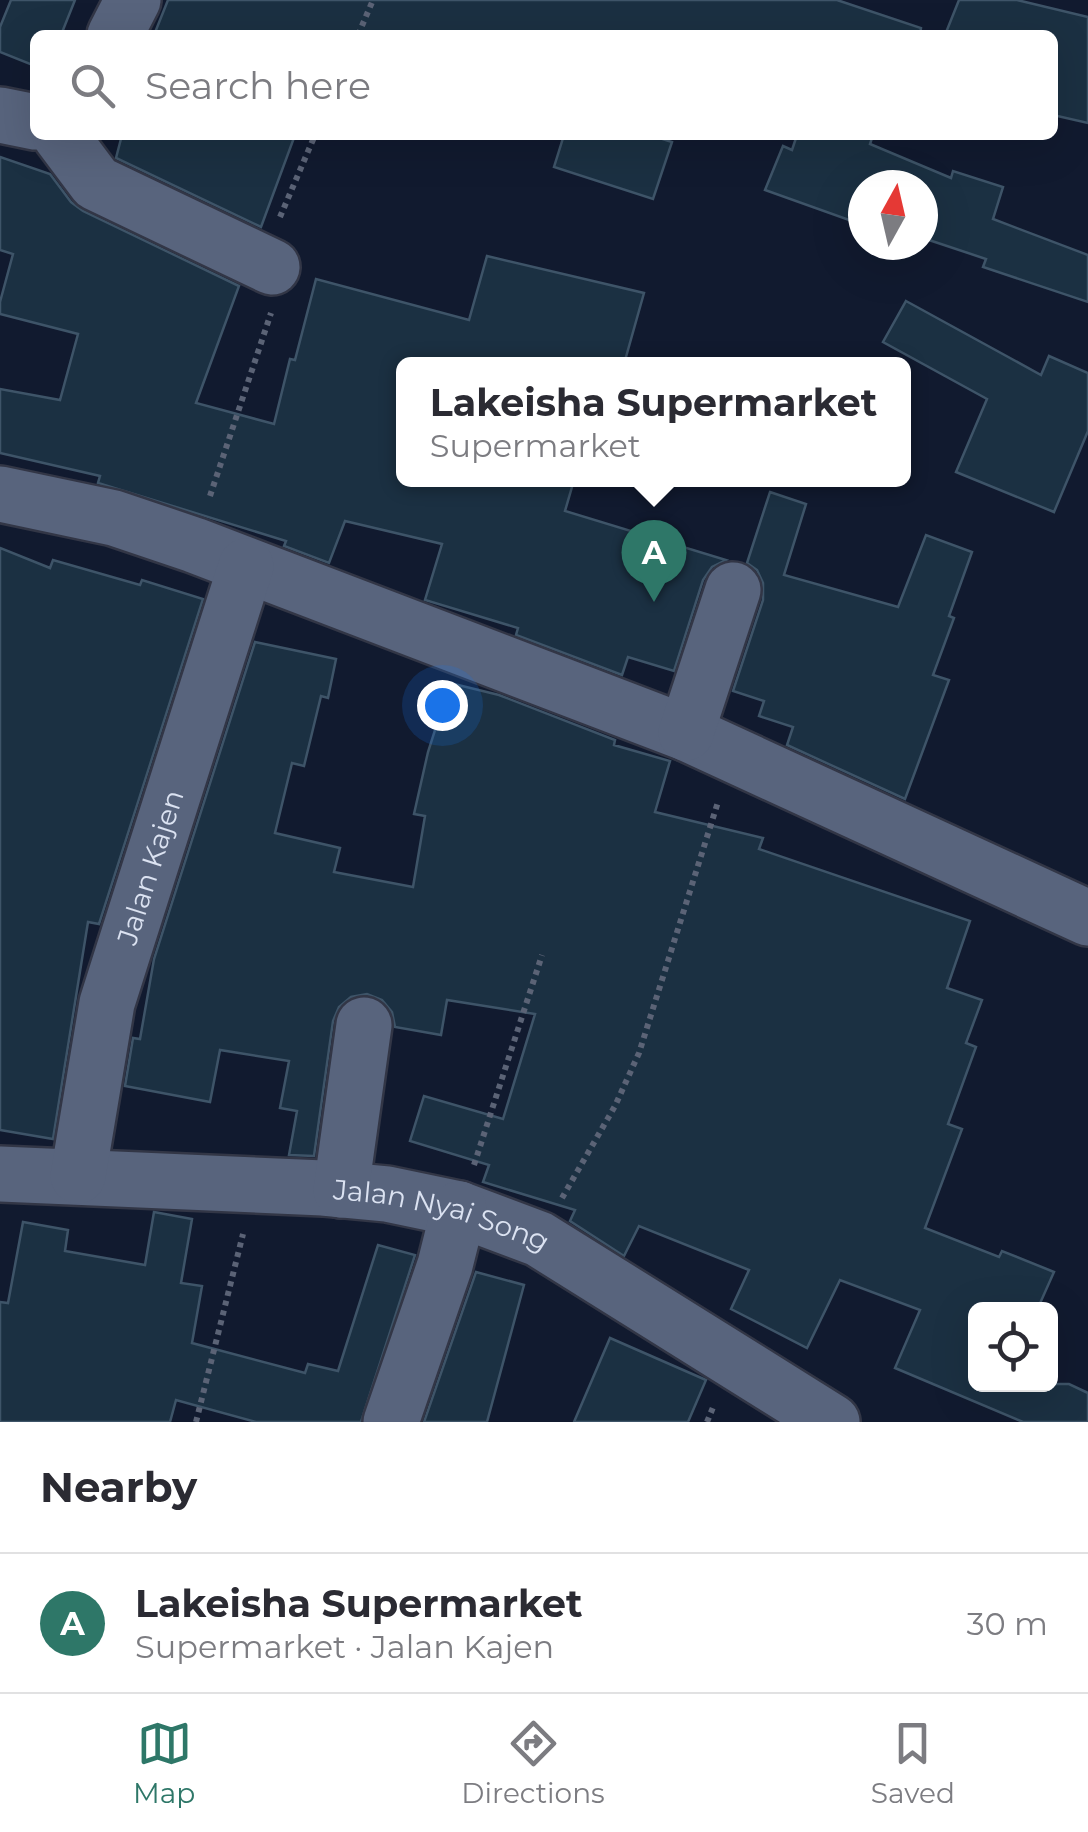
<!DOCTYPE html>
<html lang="en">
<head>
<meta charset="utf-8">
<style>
  :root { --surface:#fff; --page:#f2f2f3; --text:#2b2b33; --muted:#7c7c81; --line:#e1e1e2; --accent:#2e7768 }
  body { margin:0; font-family:Montserrat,sans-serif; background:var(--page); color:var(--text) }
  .controls { position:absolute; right:30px; bottom:30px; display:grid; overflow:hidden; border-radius:15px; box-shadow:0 10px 40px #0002 }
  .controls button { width:90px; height:90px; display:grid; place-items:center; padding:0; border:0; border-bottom:2px solid var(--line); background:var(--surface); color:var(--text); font:50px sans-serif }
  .compass { position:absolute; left:848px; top:170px; width:90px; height:90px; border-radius:50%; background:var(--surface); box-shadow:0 10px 40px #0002; rotate:8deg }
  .you { position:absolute; left:442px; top:705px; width:35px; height:35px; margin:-25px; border:8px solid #fff; border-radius:50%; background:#1a73e8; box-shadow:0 0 0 15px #1a73e833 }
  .badge { display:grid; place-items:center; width:65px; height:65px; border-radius:50%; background:var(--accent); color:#fff; font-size:32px; font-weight:700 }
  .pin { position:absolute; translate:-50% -82px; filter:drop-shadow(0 2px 5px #0008) }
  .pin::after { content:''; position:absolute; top:52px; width:35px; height:30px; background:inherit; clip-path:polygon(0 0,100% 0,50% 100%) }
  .popup { position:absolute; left:396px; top:357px; width:515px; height:130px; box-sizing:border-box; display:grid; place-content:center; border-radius:15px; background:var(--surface); filter:drop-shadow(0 2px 8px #0005); font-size:32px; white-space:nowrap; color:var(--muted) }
  .popup b { font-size:38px; color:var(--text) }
  .popup::after { content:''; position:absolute; left:50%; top:100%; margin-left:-20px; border:20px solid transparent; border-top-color:var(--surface) }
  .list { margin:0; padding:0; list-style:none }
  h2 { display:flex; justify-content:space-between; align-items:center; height:130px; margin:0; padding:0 40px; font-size:42px }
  h2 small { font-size:32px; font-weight:400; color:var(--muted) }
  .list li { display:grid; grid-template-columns:65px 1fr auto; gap:30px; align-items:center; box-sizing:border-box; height:140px; padding:0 40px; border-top:2px solid var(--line) }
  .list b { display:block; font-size:38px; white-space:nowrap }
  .list p { margin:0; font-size:32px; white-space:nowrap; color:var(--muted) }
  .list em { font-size:32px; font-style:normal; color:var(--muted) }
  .icon { flex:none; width:55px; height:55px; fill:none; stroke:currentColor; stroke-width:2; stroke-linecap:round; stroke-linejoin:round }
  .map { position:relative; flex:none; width:1088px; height:1422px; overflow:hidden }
  .search { position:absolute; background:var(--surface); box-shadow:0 10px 40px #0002; left:30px; right:30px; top:30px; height:110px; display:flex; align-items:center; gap:25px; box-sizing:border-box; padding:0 35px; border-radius:15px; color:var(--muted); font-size:38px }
  .sheet { height:270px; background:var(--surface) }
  nav { display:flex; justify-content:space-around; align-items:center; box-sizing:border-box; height:140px; border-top:2px solid var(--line); background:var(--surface); font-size:28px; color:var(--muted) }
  nav a { display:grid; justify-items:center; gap:5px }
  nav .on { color:var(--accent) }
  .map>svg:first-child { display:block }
  .building { fill:#1b3042; stroke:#3e5468; stroke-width:2.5 }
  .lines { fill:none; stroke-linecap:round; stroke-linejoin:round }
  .minor-casing { stroke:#323646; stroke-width:60 }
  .path { stroke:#5b6376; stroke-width:6; stroke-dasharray:5 5; stroke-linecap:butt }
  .minor { stroke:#58647d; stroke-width:55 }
  .labels { text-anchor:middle; stroke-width:8; stroke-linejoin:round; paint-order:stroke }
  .street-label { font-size:28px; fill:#dbe2f1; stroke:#111a2f }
</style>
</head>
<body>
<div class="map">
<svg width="1088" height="1422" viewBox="0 0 1088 1422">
  <rect width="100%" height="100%" fill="#111a2f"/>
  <g class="building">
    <polygon points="11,0 75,0 61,35 35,35 35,66 0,52 0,27"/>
    <polygon points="168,0 837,0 921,28 920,35 154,35"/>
    <polygon points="959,0 1017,0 1088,17 1088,123 1053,115 1053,35 945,35"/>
    <polygon points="122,135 295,135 261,227 116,158"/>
    <polygon points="564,135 650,135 672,142 653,199 554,167"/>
    <polygon points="797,135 873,135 870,144 951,178 953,171 1003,187 993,219 1088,255 1088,302 983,267 986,259 923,238 923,185 863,185 863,225 765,190 783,146 792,150"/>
    <polygon points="0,157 50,174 71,202 83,211 239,286 196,403 274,424 290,359 295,360 316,279 469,320 487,256 644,293 624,364 404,364 404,480 574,480 565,511 726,560 712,567 703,580 674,671 628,657 622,675 516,635 518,628 425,600 442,544 345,521 329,563 284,546 286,541 98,483 100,476 0,453 0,389 60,400 78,334 0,314 0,302 13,254 0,250"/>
    <polygon points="906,301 1041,375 1049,356 1088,373 1088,431 1054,512 956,472 987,399 883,342"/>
    <polygon points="770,492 806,504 784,575 898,607 926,535 972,552 949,616 954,618 933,675 949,680 905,799 787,745 793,727 759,716 764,701 733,691 763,600 763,583 757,570 747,563"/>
    <polygon points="0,548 50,568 53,560 140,585 142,580 203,599 99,924 88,922 53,1139 0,1130"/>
    <polygon points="255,642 336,659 328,698 321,696 304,766 292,763 275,833 340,848 334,872 413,887 425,816 414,814 428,752 450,683 499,695 615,740 614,745 670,761 655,812 763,838 759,849 970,921 947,988 982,1000 966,1043 976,1047 948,1124 962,1129 925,1228 999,1257 1002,1251 1054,1272 1037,1310 976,1310 976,1384 1069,1384 1088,1393 1088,1422 1023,1422 895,1368 920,1310 840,1280 807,1348 731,1309 749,1270 639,1226 624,1256 570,1221 575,1210 483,1182 489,1165 410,1141 424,1096 503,1119 535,1014 447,1000 441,1035 395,1027 392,1012 382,1000 367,994 351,997 339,1007 333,1021 314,1156 289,1155 297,1111 280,1108 289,1061 220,1050 210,1102 125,1086 133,1038 140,1039 154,959"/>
    <polygon points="154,1212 192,1219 181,1283 202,1286 192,1343 305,1373 308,1364 338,1371 378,1245 415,1255 361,1422 256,1422 176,1400 170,1422 0,1422 0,1302 8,1303 23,1222 68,1230 65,1251 145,1265"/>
    <polygon points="476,1272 524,1285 487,1422 424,1422"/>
    <polygon points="610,1338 706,1380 688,1422 574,1422"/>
  </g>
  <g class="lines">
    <g class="minor-casing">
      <g id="minor">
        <polyline points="115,35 133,0"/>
        <polyline points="0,115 35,122"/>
        <polyline points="60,135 96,183 272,267"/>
        <polyline points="0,494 114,518 194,545 686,733 1088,918"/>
        <polyline points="686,733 733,590"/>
        <path id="s1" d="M0 1174 323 1188 387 1194 459 1209 539 1239 832 1422"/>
        <path id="s2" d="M78 1176 107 1003 246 566"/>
        <polyline points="341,1190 364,1025"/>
        <polyline points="391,1422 445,1265 459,1209"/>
      </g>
    </g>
    <g class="path">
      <polyline points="358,35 373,0"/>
      <polyline points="280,217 315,135"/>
      <polyline points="210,496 271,313"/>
      <polyline points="474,1165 542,955"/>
      <polyline points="562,1198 615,1106 639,1053 718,802"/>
      <polyline points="196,1422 243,1234"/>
      <polyline points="707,1422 714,1405"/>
    </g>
    <use href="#minor" class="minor"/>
  </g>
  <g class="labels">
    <g class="street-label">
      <text dy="10" stroke="none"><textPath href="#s2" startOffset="318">Jalan Kajen</textPath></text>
      <text dy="10" stroke="none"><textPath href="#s1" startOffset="445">Jalan Nyai Song</textPath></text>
    </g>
  </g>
</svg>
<div class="controls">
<button><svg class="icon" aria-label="locate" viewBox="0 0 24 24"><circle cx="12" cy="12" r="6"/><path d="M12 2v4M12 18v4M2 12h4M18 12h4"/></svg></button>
</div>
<svg class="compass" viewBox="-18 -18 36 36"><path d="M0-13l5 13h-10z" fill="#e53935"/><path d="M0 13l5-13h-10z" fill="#7c7c81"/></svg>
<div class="you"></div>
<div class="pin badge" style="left:654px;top:602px">A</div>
<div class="popup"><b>Lakeisha Supermarket</b>Supermarket</div>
<div class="search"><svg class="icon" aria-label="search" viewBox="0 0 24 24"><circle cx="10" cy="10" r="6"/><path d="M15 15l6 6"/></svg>Search here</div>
</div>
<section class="sheet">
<h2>Nearby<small></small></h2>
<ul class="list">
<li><span class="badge">A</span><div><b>Lakeisha Supermarket</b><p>Supermarket · Jalan Kajen</p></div><em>30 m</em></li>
</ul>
</section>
<nav>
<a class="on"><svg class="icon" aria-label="map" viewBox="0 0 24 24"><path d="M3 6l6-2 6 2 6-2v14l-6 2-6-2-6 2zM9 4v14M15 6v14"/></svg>Map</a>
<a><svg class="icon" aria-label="directions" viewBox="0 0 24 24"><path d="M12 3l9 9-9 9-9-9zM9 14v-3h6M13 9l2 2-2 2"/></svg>Directions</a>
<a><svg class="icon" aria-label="saved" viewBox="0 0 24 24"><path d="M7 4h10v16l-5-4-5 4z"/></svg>Saved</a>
</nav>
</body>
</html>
